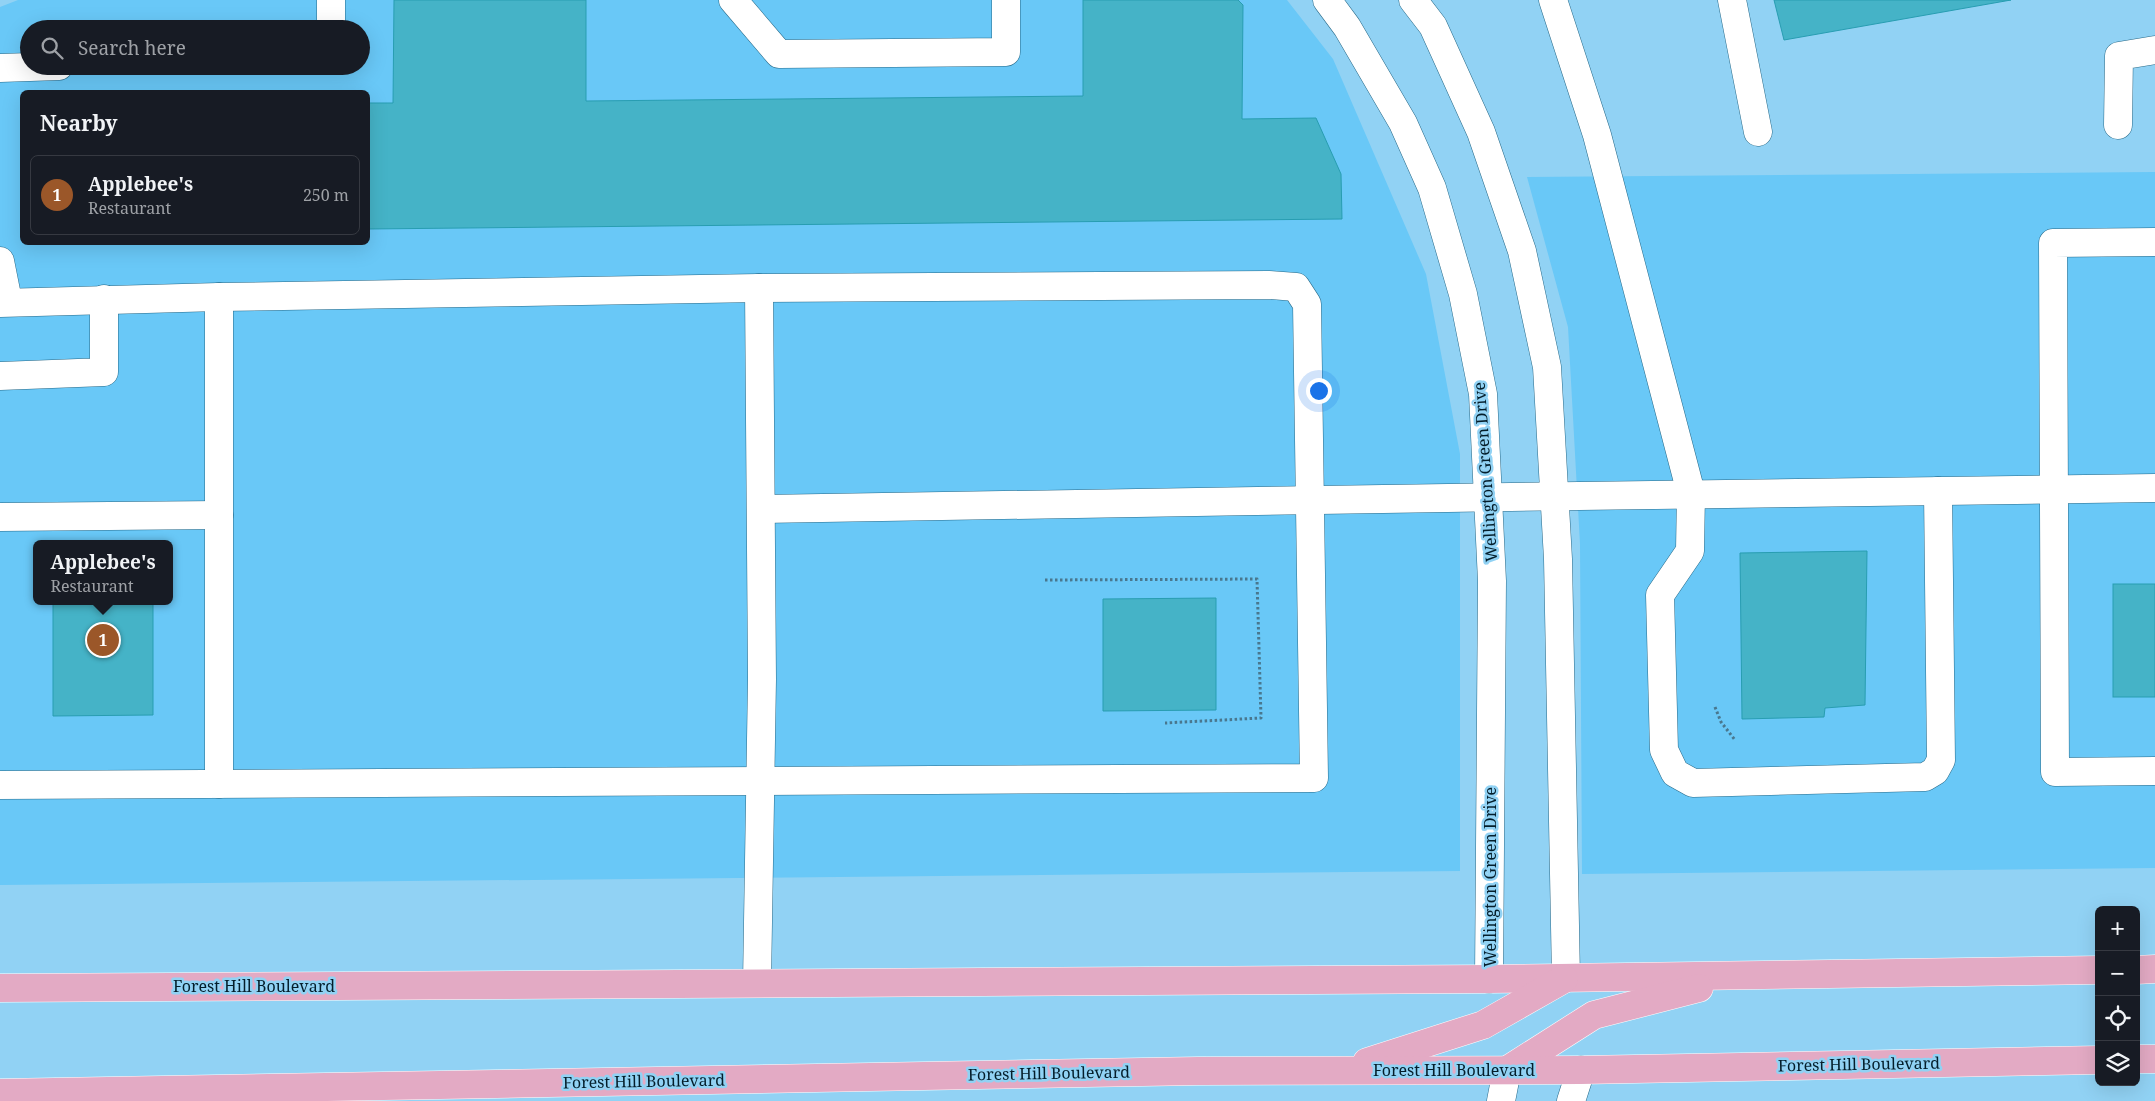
<!DOCTYPE html>
<html lang="en">
<head>
<meta charset="utf-8">
<style>
  :root { --surface:#171b24; --page:#242831; --text:#f1f3f6; --muted:#9ea1a6; --line:#363941; --accent:#9b5729 }
  body { margin:0; font-family:"Noto Serif",serif; background:var(--page); color:var(--text) }
  .controls { position:absolute; right:15px; bottom:15px; display:grid; overflow:hidden; border-radius:8px; box-shadow:0 5px 20px #0002 }
  .controls button { width:45px; height:45px; display:grid; place-items:center; padding:0; border:0; border-bottom:1px solid var(--line); background:var(--surface); color:var(--text); font:25px sans-serif }
  .you { position:absolute; left:1318px; top:390px; width:18px; height:18px; margin:-12px; border:4px solid #fff; border-radius:50%; background:#1a73e8; box-shadow:0 0 0 8px #1a73e833 }
  .badge { display:grid; place-items:center; width:32px; height:32px; border-radius:50%; background:var(--accent); color:#fff; font-size:16px; font-weight:700 }
  .pin { position:absolute; translate:-50% -50%; border:2px solid #fff; box-shadow:0 1px 5px #0006 }
  .popup { position:absolute; left:33px; top:540px; width:140px; height:65px; box-sizing:border-box; display:grid; place-content:center; border-radius:8px; background:var(--surface); filter:drop-shadow(0 1px 4px #0005); font-size:16px; white-space:nowrap; color:var(--muted) }
  .popup b { font-size:19px; color:var(--text) }
  .popup::after { content:''; position:absolute; left:50%; top:100%; margin-left:-10px; border:10px solid transparent; border-top-color:var(--surface) }
  .list { margin:0; padding:0; list-style:none }
  h2 { display:flex; justify-content:space-between; align-items:center; height:65px; margin:0; padding:0 20px; font-size:21px }
  h2 small { font-size:16px; font-weight:400; color:var(--muted) }
  .list li { display:grid; grid-template-columns:32px 1fr auto; gap:15px; align-items:center; box-sizing:border-box; height:80px; margin:0 10px 10px; padding:0 10px; border:1px solid var(--line); border-radius:8px }
  .list b { display:block; font-size:19px; white-space:nowrap }
  .list p { margin:0; font-size:16px; white-space:nowrap; color:var(--muted) }
  .list em { font-size:16px; font-style:normal; color:var(--muted) }
  .icon { flex:none; width:28px; height:28px; fill:none; stroke:currentColor; stroke-width:2; stroke-linecap:round; stroke-linejoin:round }
  .map { position:relative; flex:none; width:2155px; height:1101px; overflow:hidden }
  .search { position:absolute; background:var(--surface); box-shadow:0 5px 20px #0002; left:20px; top:20px; width:350px; height:55px; display:flex; align-items:center; gap:12px; box-sizing:border-box; padding:0 18px; border-radius:28px; color:var(--muted); font-size:19px }
  .panel { position:absolute; background:var(--surface); box-shadow:0 5px 20px #0002; left:20px; top:90px; width:350px; height:155px; border-radius:8px }
  .map>svg:first-child { display:block }
  .built { fill:#69c8f7; fill-rule:evenodd }
  .building { fill:#45b3c7; stroke:#289db1 }
  .lines { fill:none; stroke-linecap:round; stroke-linejoin:round }
  .minor-casing { stroke:#276988; stroke-width:29 }
  .major-casing { stroke:#fff; stroke-width:29 }
  .path { stroke:#49778e; stroke-width:3; stroke-dasharray:2.5 2.5; stroke-linecap:butt }
  .minor { stroke:#fff; stroke-width:28 }
  .major { stroke:#e3aac4; stroke-width:28 }
  .labels { text-anchor:middle; stroke-width:5; stroke-linejoin:round; paint-order:stroke }
  .street-label { font-size:16px; fill:#041e2b; stroke:#91d2f4 }
</style>
</head>
<body>
<div class="map">
<svg width="2155" height="1101" viewBox="0 0 2155 1101">
  <rect width="100%" height="100%" fill="#91d2f4"/>
  <g class="built">
    <path d="M18 0H1287L1333 59 1426 274 1460 454V871L0 885V7ZM29 29H361V66H29ZM22 92H368V242H22ZM37 544H169V601H37Z"/>
    <polygon points="2155,172 2155,868 1582,874 1580,544 1568,327 1527,177"/>
  </g>
  <g class="building">
    <polygon points="394,0 586,0 586,101 1083,96 1083,0 1238,0 1243,5 1242,119 1316,118 1341,174 1342,219 368,229 368,103 393,103"/>
    <polygon points="1774,0 2011,0 1784,40"/>
    <polygon points="1867,551 1865,705 1825,708 1824,717 1742,719 1740,553"/>
    <rect x="2113" y="584" width="42" height="113"/>
    <polygon points="1216,598 1216,710 1103,711 1103,599"/>
    <polygon points="53,601 153,601 153,715 53,716"/>
  </g>
  <g class="lines">
    <g class="minor-casing">
      <g id="minor">
        <polyline points="331,0 331,29"/>
        <polyline points="733,0 779,54 1006,52 1006,0"/>
        <polyline points="1327,0 1347,27 1403,123 1432,188 1463,294 1483,394 1492,581 1489,979"/>
        <polyline points="1413,0 1433,26 1481,132 1522,251 1547,367 1558,559 1566,978"/>
        <polyline points="1553,0 1597,135 1691,493 1690,551 1660,595 1664,750 1675,773 1693,783 1925,777 1935,771 1941,760 1938,491"/>
        <polyline points="1732,0 1758,132"/>
        <polyline points="0,68 59,66"/>
        <polyline points="2118,125 2119,56 2155,50"/>
        <polyline points="2155,242 2053,243 2055,772 2155,771"/>
        <polyline points="0,261 8,301"/>
        <polyline points="0,303 219,297 759,288 1269,285 1296,287 1307,304 1314,778 0,785"/>
        <polyline points="0,376 104,372 104,299"/>
        <path d="M762 509C1226 502 1691 493 2155 488"/>
        <polyline points="0,517 219,515"/>
        <polyline points="219,784 219,297"/>
        <polyline points="757,983 762,679 759,288"/>
        <polyline points="1501,1101 1507,1070"/>
        <polyline points="1571,1101 1581,1070"/>
      </g>
    </g>
    <g class="major-casing">
      <g id="major">
        <polyline points="2136,970 2155,969"/>
        <polyline points="0,988 1489,979 2099,970"/>
        <polyline points="2136,1059 2155,1059"/>
        <polyline points="1367,1062 1483,1025 1564,979"/>
        <polyline points="1509,1069 1594,1015 1699,988"/>
        <polyline points="0,1093 1198,1071 1581,1070 2099,1060"/>
      </g>
    </g>
    <g class="path">
      <polyline points="1045,580 1257,579 1261,718 1165,723"/>
      <polyline points="1715,707 1721,722 1735,740"/>
    </g>
    <use href="#minor" class="minor"/>
    <use href="#major" class="major"/>
  </g>
  <g class="labels">
    <g class="street-label">
      <text transform="translate(1485 472) rotate(-94)" y="6">Wellington Green Drive</text>
      <text transform="translate(1490 877) rotate(-90)" y="6">Wellington Green Drive</text>
      <text x="254" y="992">Forest Hill Boulevard</text>
      <text transform="translate(1859 1064) rotate(-1)" y="6">Forest Hill Boulevard</text>
      <text x="1454" y="1076">Forest Hill Boulevard</text>
      <text transform="translate(1049 1073) rotate(-1)" y="6">Forest Hill Boulevard</text>
      <text transform="translate(644 1081) rotate(-1)" y="6">Forest Hill Boulevard</text>
    </g>
  </g>
</svg>
<div class="controls">
<button>+</button>
<button>−</button>
<button><svg class="icon" aria-label="locate" viewBox="0 0 24 24"><circle cx="12" cy="12" r="6"/><path d="M12 2v4M12 18v4M2 12h4M18 12h4"/></svg></button>
<button><svg class="icon" aria-label="layers" viewBox="0 0 24 24"><path d="M12 4l9 5-9 5-9-5zM3 14l9 5 9-5"/></svg></button>
</div>
<div class="you"></div>
<div class="pin badge" style="left:103px;top:640px">1</div>
<div class="popup"><b>Applebee's</b>Restaurant</div>
<div class="search"><svg class="icon" aria-label="search" viewBox="0 0 24 24"><circle cx="10" cy="10" r="6"/><path d="M15 15l6 6"/></svg>Search here</div>
<section class="panel">
<h2>Nearby<small></small></h2>
<ul class="list">
<li><span class="badge">1</span><div><b>Applebee's</b><p>Restaurant</p></div><em>250 m</em></li>
</ul>
</section>
</div>
</body>
</html>
